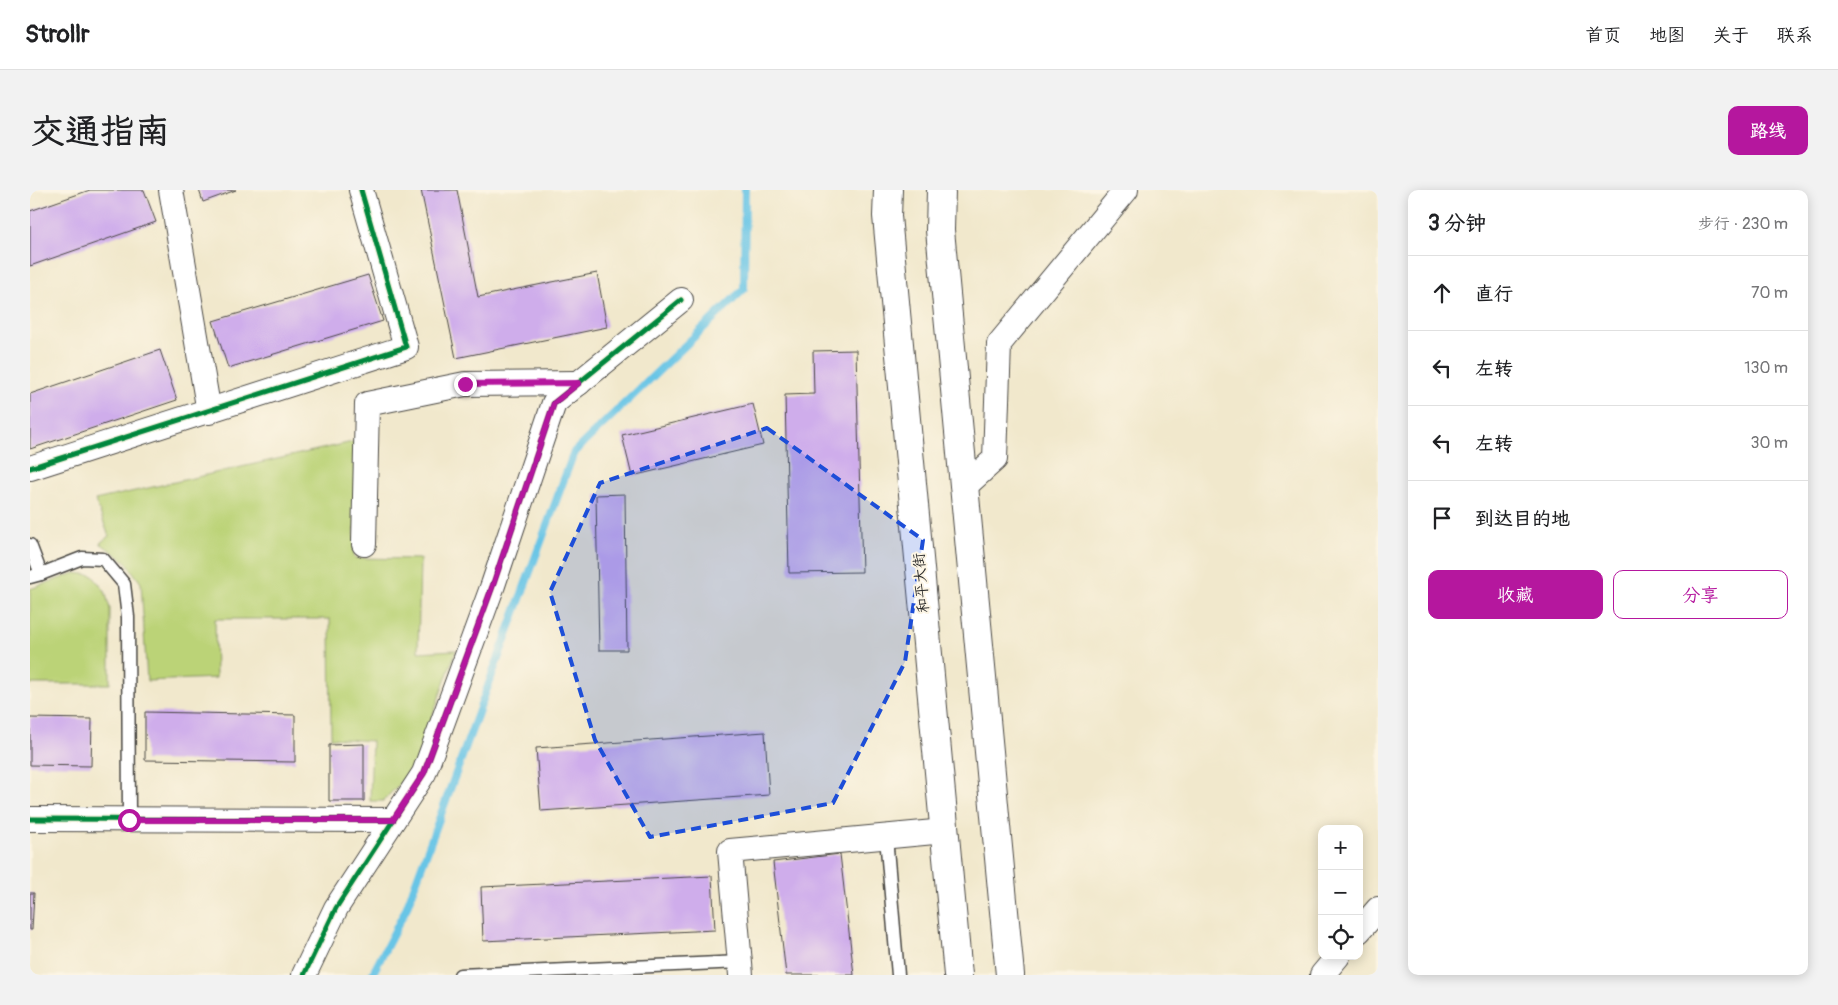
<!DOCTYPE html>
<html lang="zh">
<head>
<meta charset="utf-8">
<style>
  :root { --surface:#fff; --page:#f2f2f2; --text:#202124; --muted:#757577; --line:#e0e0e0; --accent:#b5179e }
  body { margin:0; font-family:Pangolin,"LXGW WenKai TC",sans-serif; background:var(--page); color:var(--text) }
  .controls { position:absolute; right:15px; bottom:15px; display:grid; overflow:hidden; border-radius:10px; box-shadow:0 2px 12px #0003 }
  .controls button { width:45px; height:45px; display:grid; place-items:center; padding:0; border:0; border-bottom:1px solid var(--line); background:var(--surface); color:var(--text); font:25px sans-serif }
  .stop { position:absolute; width:15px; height:15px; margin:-11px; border:4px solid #b5179e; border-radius:50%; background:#fff }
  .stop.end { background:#b5179e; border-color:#fff; box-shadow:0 1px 5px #0008 }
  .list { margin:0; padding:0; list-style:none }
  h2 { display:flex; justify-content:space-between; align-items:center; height:65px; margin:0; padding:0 20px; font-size:21px }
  h2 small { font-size:16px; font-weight:400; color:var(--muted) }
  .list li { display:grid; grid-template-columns:32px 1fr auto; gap:15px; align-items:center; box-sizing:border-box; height:75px; padding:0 20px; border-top:1px solid var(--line) }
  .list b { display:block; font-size:19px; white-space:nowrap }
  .list em { font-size:16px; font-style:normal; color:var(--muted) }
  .actions { display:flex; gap:10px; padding:15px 20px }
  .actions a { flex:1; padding:11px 0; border:1px solid var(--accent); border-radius:10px; text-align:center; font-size:18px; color:var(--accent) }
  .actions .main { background:var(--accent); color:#fff }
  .icon { flex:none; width:28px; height:28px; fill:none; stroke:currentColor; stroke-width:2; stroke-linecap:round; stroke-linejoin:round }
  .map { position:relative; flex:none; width:1348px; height:785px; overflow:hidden; border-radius:10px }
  header { display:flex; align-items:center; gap:30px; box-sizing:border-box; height:70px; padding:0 25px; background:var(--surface); border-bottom:1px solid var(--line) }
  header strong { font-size:24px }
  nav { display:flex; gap:28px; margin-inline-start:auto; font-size:18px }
  .intro { display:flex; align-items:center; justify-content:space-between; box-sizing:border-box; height:120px; padding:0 30px }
  h1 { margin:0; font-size:35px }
  .button { padding:12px 22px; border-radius:10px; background:var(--accent); color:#fff; font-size:18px; font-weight:700 }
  main { display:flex; gap:30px; padding:0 30px }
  aside { flex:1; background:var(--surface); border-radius:10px; box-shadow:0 2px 12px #0003 }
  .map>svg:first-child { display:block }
  .green { fill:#bbd377; stroke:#737f51 }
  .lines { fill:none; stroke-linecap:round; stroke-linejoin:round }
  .stream { stroke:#68c5e6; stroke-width:8 }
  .building { fill:#cfadeb }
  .lane-casing { stroke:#494743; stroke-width:15 }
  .street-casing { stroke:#494743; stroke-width:26 }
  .highway-casing { stroke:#494743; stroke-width:30 }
  .lane { stroke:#fff; stroke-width:12 }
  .street { stroke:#fff; stroke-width:24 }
  .highway { stroke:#fff; stroke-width:28 }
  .cycleway-casing { stroke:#fcf5e5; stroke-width:8 }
  .cycleway { stroke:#00873e; stroke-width:5 }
  .route { stroke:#b5179e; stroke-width:6 }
  .marked { fill:#1d4ed8; fill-opacity:0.2; stroke:#1d4ed8; stroke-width:4; stroke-dasharray:10 6; stroke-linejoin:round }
  .labels { text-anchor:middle; stroke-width:4; stroke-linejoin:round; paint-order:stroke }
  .street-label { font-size:15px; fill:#2b2b2b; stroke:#fcf5e5 }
</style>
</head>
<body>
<header>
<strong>Strollr</strong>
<nav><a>首页</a><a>地图</a><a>关于</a><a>联系</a></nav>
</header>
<div class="intro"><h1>交通指南</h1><a class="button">路线</a></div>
<main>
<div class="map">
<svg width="1348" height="785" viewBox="0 0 1348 785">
  <rect width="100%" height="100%" fill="#fcf5e5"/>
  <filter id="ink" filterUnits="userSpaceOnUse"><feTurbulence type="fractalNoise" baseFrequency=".02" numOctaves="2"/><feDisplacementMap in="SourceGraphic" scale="10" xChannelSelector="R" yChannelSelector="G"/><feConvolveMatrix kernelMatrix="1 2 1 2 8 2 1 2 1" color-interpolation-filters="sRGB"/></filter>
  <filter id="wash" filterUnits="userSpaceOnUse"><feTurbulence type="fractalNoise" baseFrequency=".0096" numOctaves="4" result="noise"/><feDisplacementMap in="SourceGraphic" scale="20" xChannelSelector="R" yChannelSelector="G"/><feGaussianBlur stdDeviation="1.12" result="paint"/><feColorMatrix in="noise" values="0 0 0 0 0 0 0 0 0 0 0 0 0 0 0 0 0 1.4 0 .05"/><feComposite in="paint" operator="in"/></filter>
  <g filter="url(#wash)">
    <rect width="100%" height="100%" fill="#f1e8cc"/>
    <g class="green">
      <polygon points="327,251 324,368 390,369 388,462 426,460 383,580 353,611 340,611 342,551 301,548 300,429 185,429 186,488 117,491 111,393 95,371 70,353 79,346 65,310"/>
      <polygon points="45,383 62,385 75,401 80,419 80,494 0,494 0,399"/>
    </g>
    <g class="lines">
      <polyline class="stream" points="342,785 376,719 544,262 714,99 715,0"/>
    </g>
    <g id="blocks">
      <g class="building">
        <polygon points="60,0 114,0 126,32 0,76 0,21"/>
        <polygon points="169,0 206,0 173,12"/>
        <polygon points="391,0 427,0 448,107 567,83 577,137 426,168"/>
        <polygon points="338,85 353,131 198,178 183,131"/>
        <polygon points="130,160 147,210 0,259 0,204"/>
        <polygon points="826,160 832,382 759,383 755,205 784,204 783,161"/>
        <polygon points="723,214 733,255 602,286 592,245"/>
        <polygon points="595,304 597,460 569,460 566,305"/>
        <polygon points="115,522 265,525 265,572 115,570"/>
        <polygon points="0,528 62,529 61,576 0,575"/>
        <polygon points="735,542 739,605 511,621 506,558"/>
        <polygon points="334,554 334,611 299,611 299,555"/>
        <polygon points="810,664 824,785 756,785 743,672"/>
        <polygon points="682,686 685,740 453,751 451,697"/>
        <polygon points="0,703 4,703 2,740 0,740"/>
      </g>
    </g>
  </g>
  <g filter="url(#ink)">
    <use href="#blocks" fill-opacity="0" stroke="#494743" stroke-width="1"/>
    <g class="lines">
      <g class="lane-casing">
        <g id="lane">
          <polyline points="0,355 11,384 0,387"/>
          <polyline points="11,384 52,368 73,369 94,394 98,427 99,630"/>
          <polyline points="856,647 868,785"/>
          <polyline points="430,785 710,772"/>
        </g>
      </g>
      <g class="street-casing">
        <g id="street">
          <polyline points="141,0 179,222"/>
          <polyline points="0,278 376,157 331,0"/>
          <polyline points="934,297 965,269 969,154 1096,0"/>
          <polyline points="334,354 337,214 435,194 549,193"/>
          <polyline points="0,629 363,630"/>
          <polyline points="1329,741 1348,719"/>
          <polyline points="274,785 306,718 394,583 463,395 524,213 651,110"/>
          <polyline points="711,785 700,661 915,641"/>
          <polyline points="1292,785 1308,766"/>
        </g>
      </g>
      <g class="highway-casing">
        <g id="highway">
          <polyline points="858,0 857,26 928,785"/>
          <polyline points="911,0 910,40 980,785"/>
        </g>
      </g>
      <use href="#lane" class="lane"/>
      <use href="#street" class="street"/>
      <use href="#highway" class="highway"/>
      <g class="cycleway-casing">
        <g id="cycleway">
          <polyline points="0,278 376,157 331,0"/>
          <polyline points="0,629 363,630"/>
          <polyline points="274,785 306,718 394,583 463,395 524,213 651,110"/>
        </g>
      </g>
      <use href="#cycleway" class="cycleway"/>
    </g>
  </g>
  <g class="lines" filter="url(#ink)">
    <polyline class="route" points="99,630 363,630 394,583 463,395 524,213 549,193 435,194"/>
  </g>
  <path class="marked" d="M737 238 893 350 875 472 803 613 620 647 565 550 520 402 570 293Z"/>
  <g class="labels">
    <g class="street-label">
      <text transform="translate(891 393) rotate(-95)" y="5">和平大街</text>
    </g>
  </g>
</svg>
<div class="controls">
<button>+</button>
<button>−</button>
<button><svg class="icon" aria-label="locate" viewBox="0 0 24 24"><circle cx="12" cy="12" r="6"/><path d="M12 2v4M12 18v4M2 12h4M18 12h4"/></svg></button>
</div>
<div class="stop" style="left:99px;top:630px"></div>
<div class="stop end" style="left:435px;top:194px"></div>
</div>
<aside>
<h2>3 分钟<small>步行 · 230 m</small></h2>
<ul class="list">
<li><svg class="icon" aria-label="ahead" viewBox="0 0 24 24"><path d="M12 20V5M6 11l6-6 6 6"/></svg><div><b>直行</b></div><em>70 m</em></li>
<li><svg class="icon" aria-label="left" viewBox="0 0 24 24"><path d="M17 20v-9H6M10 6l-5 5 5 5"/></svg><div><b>左转</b></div><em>130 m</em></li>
<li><svg class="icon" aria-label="left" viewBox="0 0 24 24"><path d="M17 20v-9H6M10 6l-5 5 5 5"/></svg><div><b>左转</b></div><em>30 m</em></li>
<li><svg class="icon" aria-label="arrive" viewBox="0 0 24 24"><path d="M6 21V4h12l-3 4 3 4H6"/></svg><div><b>到达目的地</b></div></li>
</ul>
<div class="actions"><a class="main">收藏</a><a>分享</a></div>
</aside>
</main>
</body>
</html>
